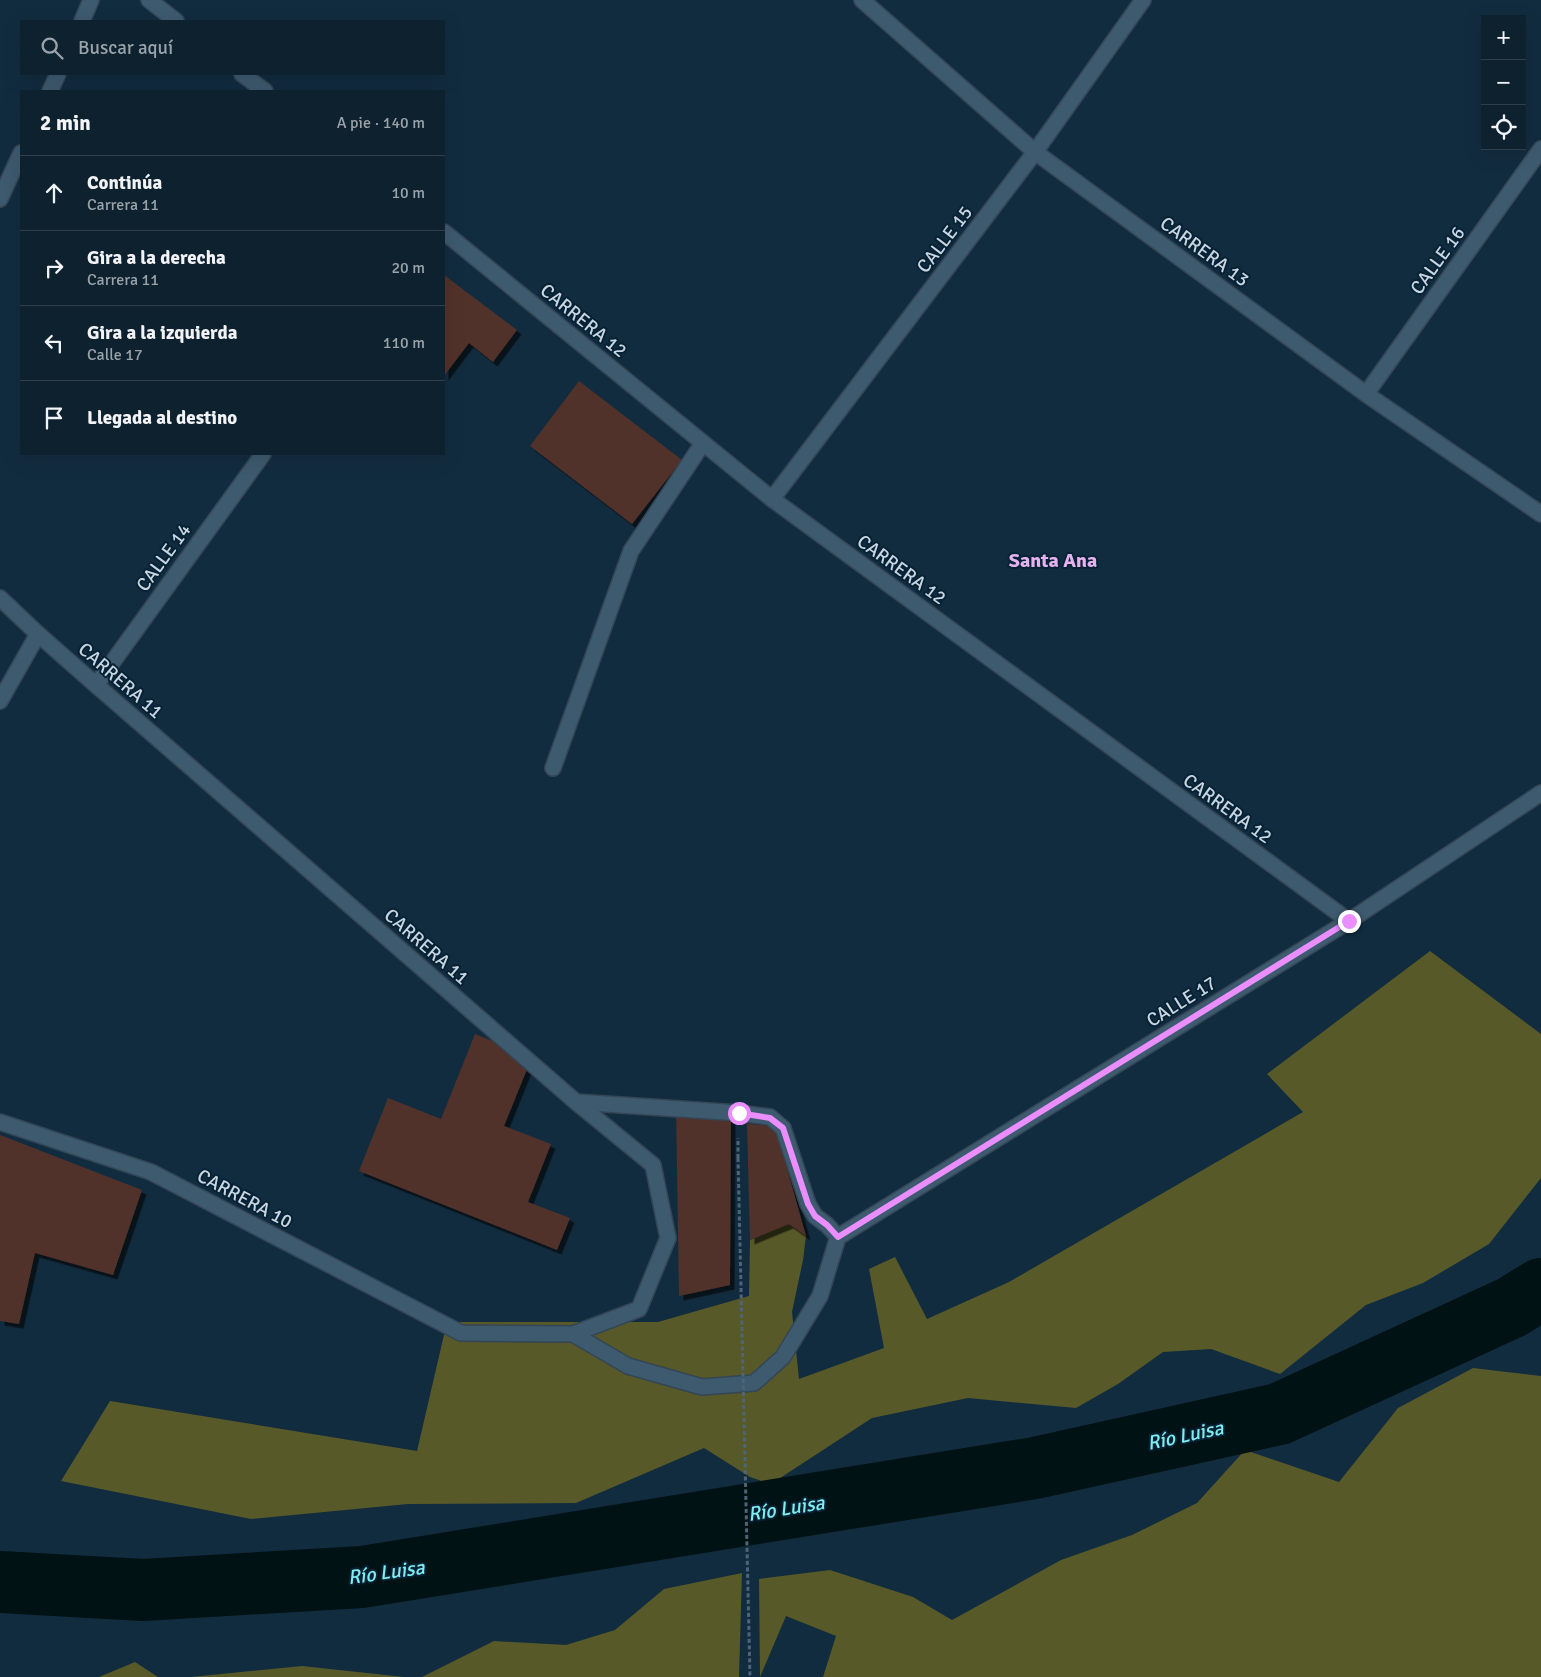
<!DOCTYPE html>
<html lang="es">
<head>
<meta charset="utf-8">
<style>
  :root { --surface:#0e212f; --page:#1c2e3b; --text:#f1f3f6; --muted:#9ba3aa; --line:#2e3e4b }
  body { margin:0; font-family:Signika,sans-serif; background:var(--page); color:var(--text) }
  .controls { position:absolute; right:15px; top:15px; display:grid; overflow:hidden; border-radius:0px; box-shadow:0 5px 20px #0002 }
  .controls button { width:45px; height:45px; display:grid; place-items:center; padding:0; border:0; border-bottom:1px solid var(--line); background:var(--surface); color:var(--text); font:25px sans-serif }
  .stop { position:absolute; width:15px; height:15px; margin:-11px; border:4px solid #ea8dfd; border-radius:50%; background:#fff }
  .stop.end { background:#ea8dfd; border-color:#fff; box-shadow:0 1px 5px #0008 }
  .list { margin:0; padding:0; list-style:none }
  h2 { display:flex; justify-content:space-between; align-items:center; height:65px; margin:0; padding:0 20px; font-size:21px }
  h2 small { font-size:16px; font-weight:400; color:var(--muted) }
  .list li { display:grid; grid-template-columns:32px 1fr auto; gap:15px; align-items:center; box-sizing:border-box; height:75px; padding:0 20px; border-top:1px solid var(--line) }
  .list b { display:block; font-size:19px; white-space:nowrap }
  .list p { margin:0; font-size:16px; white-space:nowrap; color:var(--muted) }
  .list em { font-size:16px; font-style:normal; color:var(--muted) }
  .icon { flex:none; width:28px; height:28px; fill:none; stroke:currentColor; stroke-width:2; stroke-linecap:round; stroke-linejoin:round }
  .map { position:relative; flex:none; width:1541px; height:1677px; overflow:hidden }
  .search { position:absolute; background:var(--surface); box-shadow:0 5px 20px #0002; left:20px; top:20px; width:425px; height:55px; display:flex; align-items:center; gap:12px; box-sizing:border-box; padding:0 18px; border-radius:0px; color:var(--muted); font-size:19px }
  .panel { position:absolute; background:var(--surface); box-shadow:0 5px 20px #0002; left:20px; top:90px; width:425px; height:365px; border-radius:0px }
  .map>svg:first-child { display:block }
  .forest { fill:#575928 }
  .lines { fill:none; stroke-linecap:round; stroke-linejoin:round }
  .river { stroke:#001213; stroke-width:62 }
  .building { fill:#51312a; filter:url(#shadow) }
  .service-casing { stroke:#344656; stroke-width:18 }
  .minor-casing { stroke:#344656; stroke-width:18 }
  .path { stroke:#4f6576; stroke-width:3; stroke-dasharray:4 2.5; stroke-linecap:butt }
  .service { stroke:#3e5a6f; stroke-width:15 }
  .minor { stroke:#3e5a6f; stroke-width:15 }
  .path-bridge { stroke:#4f6576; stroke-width:3; stroke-dasharray:4 2.5; stroke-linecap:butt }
  .route { stroke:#ea8dfd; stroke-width:6 }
  .labels { text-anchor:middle; stroke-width:4; stroke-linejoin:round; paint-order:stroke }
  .street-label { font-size:19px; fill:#c7d6e2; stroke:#072235 }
  .neighbourhood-label { font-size:20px; font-weight:bold; fill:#e4b2ef; stroke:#072235 }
  .water-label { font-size:20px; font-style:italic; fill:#80edf0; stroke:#072235 }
</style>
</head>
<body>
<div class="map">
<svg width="1541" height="1677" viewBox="0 0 1541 1677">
  <defs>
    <filter id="shadow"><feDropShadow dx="4.5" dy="4.5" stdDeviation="0" flood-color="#0009"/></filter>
  </defs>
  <rect width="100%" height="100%" fill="#122c3f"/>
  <g class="forest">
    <polygon points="1430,951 1541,1034 1541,1178 1489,1244 1423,1283 1366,1305 1280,1374 1211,1349 1163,1352 1118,1384 1076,1408 968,1398 872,1418 771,1484 750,1477 704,1448 576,1503 408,1504 251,1519 61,1481 110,1401 417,1451 447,1322 658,1322 749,1296 750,1240 789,1224 806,1236 803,1260 792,1312 799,1379 884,1348 869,1269 895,1257 927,1319 1009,1282 1303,1112 1267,1074"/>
    <polygon points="1473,1368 1541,1376 1541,1677 823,1677 836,1636 786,1616 760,1677 759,1579 830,1570 913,1597 952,1620 1061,1560 1132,1535 1197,1503 1245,1450 1339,1482 1398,1408"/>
    <polygon points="742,1573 739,1677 422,1677 494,1641 566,1645 615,1630 664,1589"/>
    <polygon points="135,1662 158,1677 99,1677"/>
    <polygon points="302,1666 404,1677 191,1677"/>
  </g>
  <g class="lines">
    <polyline class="river" points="0,1582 143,1590 362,1577 1035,1468 1279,1414 1512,1307 1541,1289"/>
  </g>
  <g class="building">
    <polygon points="444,275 517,330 493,362 469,343 444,376"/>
    <polygon points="579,381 682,460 632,524 530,446"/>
    <polygon points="475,1034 532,1057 504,1126 551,1144 528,1202 570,1218 557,1250 359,1171 388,1098 441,1119"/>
    <polygon points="676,1105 731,1108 730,1285 679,1296"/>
    <polygon points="747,1124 775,1126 806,1236 789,1224 750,1240"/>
    <polygon points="0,1135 142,1190 113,1275 35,1253 19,1324 0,1321"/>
  </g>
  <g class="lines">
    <g class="service-casing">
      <polyline id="service" points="553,768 631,551 703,443"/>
    </g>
    <g class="minor-casing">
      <g id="minor">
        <polyline points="149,0 176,21"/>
        <polyline points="862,0 1035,152 1366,394 1541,514"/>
        <polyline points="82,21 91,0"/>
        <polyline points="242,74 265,91"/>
        <polyline points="50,91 58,74"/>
        <polyline points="0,199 21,153"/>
        <polyline points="444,232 772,499 1349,921"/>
        <polyline points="1366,394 1541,149"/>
        <polyline points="772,499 1035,152 1143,0"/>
        <polyline points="0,598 38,634 96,685 576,1102 739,1113 770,1117 783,1128 808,1204 815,1216 827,1225 838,1237"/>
        <polyline points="96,685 263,454"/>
        <polyline points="0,701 38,634"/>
        <polyline points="0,1122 151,1172 461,1333 573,1334 639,1309 668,1238 653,1165 576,1102"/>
        <polyline points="838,1237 1349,921 1541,793"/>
        <polyline points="573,1334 628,1366 702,1387 754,1383 783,1357 820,1296 838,1237"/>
      </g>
    </g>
    <polyline class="path" points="738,1158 738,1138"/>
    <use href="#service" class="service"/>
    <use href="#minor" class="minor"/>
    <polyline class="path-bridge" points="738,1158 750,1677"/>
  </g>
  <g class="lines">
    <polyline class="route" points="739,1113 770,1118 783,1128 808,1204 815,1216 827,1225 838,1237 1349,921"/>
  </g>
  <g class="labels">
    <g class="street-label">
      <text transform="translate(944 239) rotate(-53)" y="7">CALLE 15</text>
      <text transform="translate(1205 251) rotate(36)" y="7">CARRERA 13</text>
      <text transform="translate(1437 260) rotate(-54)" y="7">CALLE 16</text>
      <text transform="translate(584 320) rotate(39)" y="7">CARRERA 12</text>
      <text transform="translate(163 557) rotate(-54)" y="7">CALLE 14</text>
      <text transform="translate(902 569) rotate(36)" y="7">CARRERA 12</text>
      <text transform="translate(121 680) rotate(41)" y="7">CARRERA 11</text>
      <text transform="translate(1228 808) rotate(36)" y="7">CARRERA 12</text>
      <text transform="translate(427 946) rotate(41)" y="7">CARRERA 11</text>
      <text transform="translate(1181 1001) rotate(-32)" y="7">CALLE 17</text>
      <text transform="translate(245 1198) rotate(28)" y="7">CARRERA 10</text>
    </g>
    <g class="neighbourhood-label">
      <text x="1053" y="567">Santa Ana</text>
    </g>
    <g class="water-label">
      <text transform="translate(1185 1435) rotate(-12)" y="7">Río Luisa</text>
      <text transform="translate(786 1508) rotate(-9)" y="7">Río Luisa</text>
      <text transform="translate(386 1572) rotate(-8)" y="7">Río Luisa</text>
    </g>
  </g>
</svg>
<div class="controls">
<button>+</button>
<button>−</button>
<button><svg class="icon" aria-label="locate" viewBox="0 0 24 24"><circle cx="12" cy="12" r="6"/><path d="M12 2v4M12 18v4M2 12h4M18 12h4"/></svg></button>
</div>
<div class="stop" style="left:739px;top:1113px"></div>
<div class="stop end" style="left:1349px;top:921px"></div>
<div class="search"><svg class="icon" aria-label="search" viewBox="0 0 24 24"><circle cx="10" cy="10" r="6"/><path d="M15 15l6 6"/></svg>Buscar aquí</div>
<section class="panel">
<h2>2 min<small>A pie · 140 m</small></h2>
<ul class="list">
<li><svg class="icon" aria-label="ahead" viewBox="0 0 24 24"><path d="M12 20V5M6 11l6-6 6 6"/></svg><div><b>Continúa</b><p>Carrera 11</p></div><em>10 m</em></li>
<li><svg class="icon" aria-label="right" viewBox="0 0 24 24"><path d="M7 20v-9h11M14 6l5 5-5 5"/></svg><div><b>Gira a la derecha</b><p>Carrera 11</p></div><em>20 m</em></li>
<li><svg class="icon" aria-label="left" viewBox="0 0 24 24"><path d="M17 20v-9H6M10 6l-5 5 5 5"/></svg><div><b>Gira a la izquierda</b><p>Calle 17</p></div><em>110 m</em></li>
<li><svg class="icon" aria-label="arrive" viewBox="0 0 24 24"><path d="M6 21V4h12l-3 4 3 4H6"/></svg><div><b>Llegada al destino</b></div></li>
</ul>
</section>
</div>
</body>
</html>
